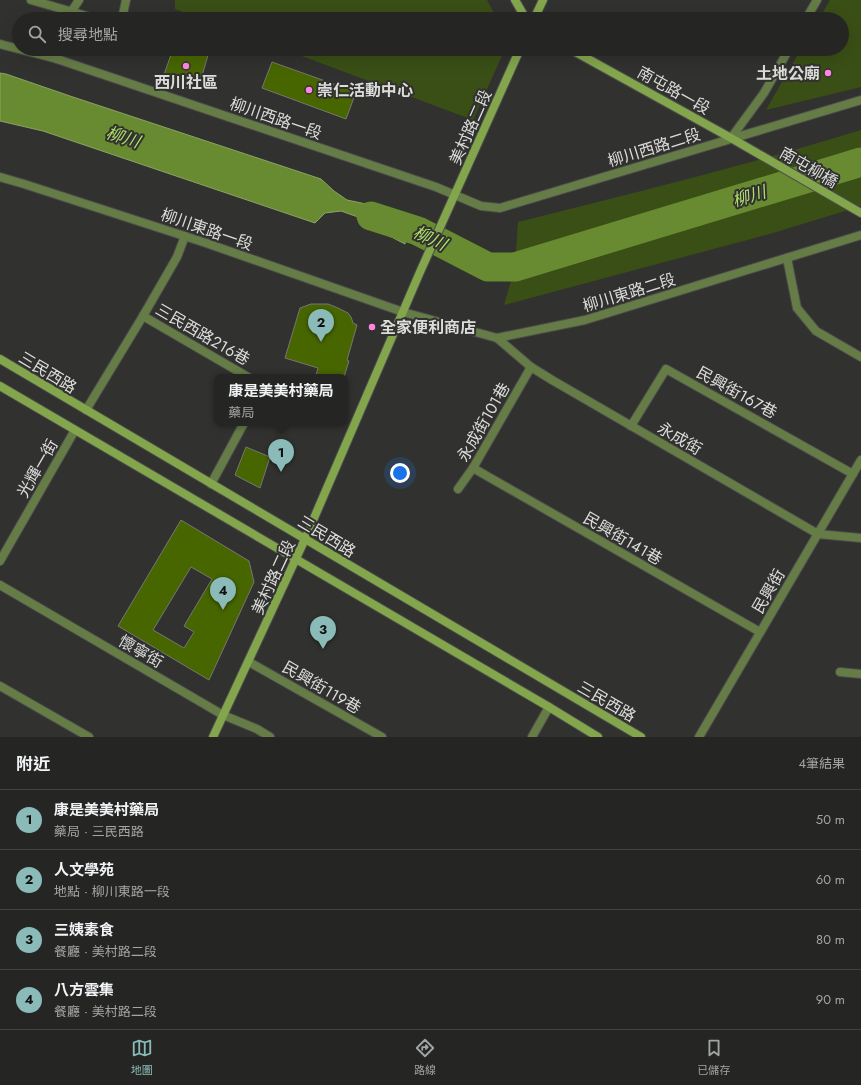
<!DOCTYPE html>
<html lang="zh-TW">
<head>
<meta charset="utf-8">
<style>
  :root { --surface:#252623; --page:#2d2e2b; --text:#f1f3f6; --muted:#a3a5a6; --line:#424341; --accent:#8bbbb9 }
  body { margin:0; font-family:Jost,"Noto Sans TC",sans-serif; background:var(--page); color:var(--text) }
  .you { position:absolute; left:400px; top:473px; width:14px; height:14px; margin:-10px; border:3px solid #fff; border-radius:50%; background:#1a73e8; box-shadow:0 0 0 6px #1a73e833 }
  .badge { display:grid; place-items:center; width:26px; height:26px; border-radius:50%; background:var(--accent); color:#111; font-size:13px; font-weight:700 }
  .pin { position:absolute; translate:-50% -33px; filter:drop-shadow(0 1px 2px #0008) }
  .pin::after { content:''; position:absolute; top:21px; width:14px; height:12px; background:inherit; clip-path:polygon(0 0,100% 0,50% 100%) }
  .popup { position:absolute; left:214px; top:374px; width:134px; height:52px; box-sizing:border-box; display:grid; place-content:center; border-radius:8px; background:var(--surface); filter:drop-shadow(0 1px 3px #0005); font-size:13px; white-space:nowrap; color:var(--muted) }
  .popup b { font-size:15px; color:var(--text) }
  .popup::after { content:''; position:absolute; left:50%; top:100%; margin-left:-8px; border:8px solid transparent; border-top-color:var(--surface) }
  .list { margin:0; padding:0; list-style:none }
  h2 { display:flex; justify-content:space-between; align-items:center; height:52px; margin:0; padding:0 16px; font-size:17px }
  h2 small { font-size:13px; font-weight:400; color:var(--muted) }
  .list li { display:grid; grid-template-columns:26px 1fr auto; gap:12px; align-items:center; box-sizing:border-box; height:60px; padding:0 16px; border-top:1px solid var(--line) }
  .list b { display:block; font-size:15px; white-space:nowrap }
  .list p { margin:0; font-size:13px; white-space:nowrap; color:var(--muted) }
  .list em { font-size:13px; font-style:normal; color:var(--muted) }
  .icon { flex:none; width:22px; height:22px; fill:none; stroke:currentColor; stroke-width:2; stroke-linecap:round; stroke-linejoin:round }
  .map { position:relative; flex:none; width:861px; height:737px; overflow:hidden }
  .search { position:absolute; background:var(--surface); box-shadow:0 4px 16px #0002; left:12px; right:12px; top:12px; height:44px; display:flex; align-items:center; gap:10px; box-sizing:border-box; padding:0 14px; border-radius:22px; color:var(--muted); font-size:15px }
  .sheet { height:292px; background:var(--surface) }
  nav { display:flex; justify-content:space-around; align-items:center; box-sizing:border-box; height:56px; border-top:1px solid var(--line); background:var(--surface); font-size:11px; color:var(--muted) }
  nav a { display:grid; justify-items:center; gap:2px }
  nav .on { color:var(--accent) }
  .map>svg:first-child { display:block }
  .green { fill:#3a4f16 }
  .water { fill:#688a31; stroke:#8ba364 }
  .lines { fill:none; stroke-linecap:round; stroke-linejoin:round }
  .river { stroke:#688a31; stroke-width:29 }
  .building { fill:#476600; stroke:#767774; fill-rule:evenodd }
  .lane-casing { stroke:#4c4d4b; stroke-width:10 }
  .street-casing { stroke:#4c4d4b; stroke-width:10 }
  .secondary-casing { stroke:#4c4d4b; stroke-width:10 }
  .lane { stroke:#667c46; stroke-width:8 }
  .street { stroke:#667c46; stroke-width:8 }
  .secondary { stroke:#83a64d; stroke-width:8 }
  .poi-dot { fill:#fe86e0; stroke:#31322f; stroke-width:1.5 }
  .labels { text-anchor:middle; stroke-width:4; stroke-linejoin:round; paint-order:stroke }
  .poi-label { font-size:16px; font-weight:bold; fill:#dcdddb; stroke:#31322f; text-anchor:start }
  .street-label { font-size:16px; fill:#dcdddb; stroke:#31322f }
  .water-label { font-size:17px; font-style:italic; fill:#b1df6b; stroke:#31322f }
</style>
</head>
<body>
<div class="map">
<svg width="861" height="737" viewBox="0 0 861 737">
  <rect width="100%" height="100%" fill="#31322f"/>
  <g class="green">
    <polygon points="175,0 487,0 497,19 202,19 175,9"/>
    <polygon points="830,0 861,0 861,87 766,110 801,49 842,49 842,19 819,19"/>
    <polygon points="283,49 505,49 473,120"/>
    <path d="M861 130V206L773 233 504 305 515 267 518 222C633 193 748 165 861 130Z"/>
  </g>
  <polygon class="water" points="0,73 6,74 70,96 321,179 334,191 347,200 366,204 409,221 405,244 374,228 358,217 341,211 325,213 315,223 43,131 0,121"/>
  <g class="lines">
    <polyline class="river" points="371,216 418,231 488,267 515,267 861,162"/>
  </g>
  <g class="building">
    <polygon points="162,49 202,49 202,50 209,52 201,79 194,90 162,80 172,52 162,50"/>
    <polygon points="272,62 356,92 346,119 262,88"/>
    <polygon points="311,304 328,304 338,308 348,313 351,317 353,323 357,325 347,360 349,361 344,377 324,377 316,375 318,368 285,358 300,308"/>
    <polygon points="246,447 270,457 260,488 235,475"/>
    <path d="M181 520 249 561 254 582 209 680 118 626ZM191 567 212 579 184 626 194 632 184 648 153 630Z"/>
  </g>
  <g class="lines">
    <g class="lane-casing">
      <g id="lane">
        <polyline points="31,0 97,19"/>
        <polyline points="69,19 71,12 79,0"/>
        <polyline points="122,19 126,0"/>
        <polyline points="57,59 60,49"/>
        <polyline points="631,426 666,369 853,474"/>
        <polyline points="473,468 760,632"/>
        <polyline points="458,489 473,468 531,367"/>
        <polyline points="0,585 223,715 257,729 270,737"/>
        <polyline points="249,662 382,737"/>
        <polyline points="0,686 89,737"/>
        <polyline points="532,737 549,707"/>
      </g>
    </g>
    <g class="street-casing">
      <g id="street">
        <polyline points="806,19 817,0"/>
        <polyline points="0,44 57,59 436,187 481,206 500,208 861,100"/>
        <polyline points="731,138 764,93 789,49"/>
        <polyline points="0,177 24,184 206,243 403,312 497,338 585,320 861,235"/>
        <polyline points="787,258 797,308 816,331 861,357"/>
        <polyline points="143,316 248,377"/>
        <polyline points="497,338 531,367 552,380 818,534 861,538"/>
        <polyline points="86,410 143,316 177,257 185,236"/>
        <polyline points="211,484 244,423"/>
        <polyline points="0,561 75,430"/>
        <polyline points="840,672 861,674"/>
        <polyline points="699,737 861,460"/>
      </g>
    </g>
    <g class="secondary-casing">
      <g id="secondary">
        <polyline points="515,0 526,19"/>
        <polyline points="534,19 543,0"/>
        <polyline points="570,49 731,138 861,213"/>
        <polyline points="0,359 641,737"/>
        <polyline points="0,386 549,707 598,737"/>
        <polyline points="213,737 305,539 420,272 520,49"/>
      </g>
    </g>
    <use href="#lane" class="lane"/>
    <use href="#street" class="street"/>
    <use href="#secondary" class="secondary"/>
  </g>
  <g class="poi-dot">
    <circle cx="186" cy="66" r="4"/>
    <circle cx="828" cy="73" r="4"/>
    <circle cx="309" cy="90" r="4"/>
    <circle cx="372" cy="327" r="4"/>
  </g>
  <g class="labels">
    <g class="poi-label">
      <text x="820" y="79" text-anchor="end">土地公廟</text>
      <text x="186" y="88" text-anchor="middle">西川社區</text>
      <text x="317" y="96">崇仁活動中心</text>
      <text x="380" y="333">全家便利商店</text>
    </g>
    <g class="street-label">
      <text transform="translate(674 90) rotate(29)" y="6">南屯路一段</text>
      <text transform="translate(276 118) rotate(19)" y="6">柳川西路一段</text>
      <text transform="translate(470 127) rotate(-66)" y="6">美村路二段</text>
      <text transform="translate(654 147) rotate(-17)" y="6">柳川西路二段</text>
      <text transform="translate(809 167) rotate(30)" y="6">南屯柳橋</text>
      <text transform="translate(207 229) rotate(19)" y="6">柳川東路一段</text>
      <text transform="translate(629 292) rotate(-17)" y="6">柳川東路二段</text>
      <text transform="translate(203 334) rotate(30)" y="6">三民西路216巷</text>
      <text transform="translate(48 372) rotate(31)" y="6">三民西路</text>
      <text transform="translate(737 392) rotate(29)" y="6">民興街167巷</text>
      <text transform="translate(483 422) rotate(-60)" y="6">永成街101巷</text>
      <text transform="translate(680 438) rotate(30)" y="6">永成街</text>
      <text transform="translate(37 468) rotate(-60)" y="6">光輝一街</text>
      <text transform="translate(327 536) rotate(31)" y="6">三民西路</text>
      <text transform="translate(623 538) rotate(30)" y="6">民興街141巷</text>
      <text transform="translate(273 577) rotate(-65)" y="6">美村路二段</text>
      <text transform="translate(768 591) rotate(-60)" y="6">民興街</text>
      <text transform="translate(141 651) rotate(30)" y="6">懷寧街</text>
      <text transform="translate(322 687) rotate(30)" y="6">民興街119巷</text>
      <text transform="translate(607 701) rotate(30)" y="6">三民西路</text>
    </g>
    <g class="water-label">
      <text transform="translate(123 137) rotate(18)" y="6">柳川</text>
      <text transform="translate(749 196) rotate(-17)" y="6">柳川</text>
      <text transform="translate(430 238) rotate(25)" y="6">柳川</text>
    </g>
  </g>
</svg>
<div class="you"></div>
<div class="pin badge" style="left:281px;top:472px">1</div>
<div class="popup"><b>康是美美村藥局</b>藥局</div>
<div class="pin badge" style="left:321px;top:342px">2</div>
<div class="pin badge" style="left:323px;top:649px">3</div>
<div class="pin badge" style="left:223px;top:610px">4</div>
<div class="search"><svg class="icon" aria-label="search" viewBox="0 0 24 24"><circle cx="10" cy="10" r="6"/><path d="M15 15l6 6"/></svg>搜尋地點</div>
</div>
<section class="sheet">
<h2>附近<small>4筆結果</small></h2>
<ul class="list">
<li><span class="badge">1</span><div><b>康是美美村藥局</b><p>藥局 · 三民西路</p></div><em>50 m</em></li>
<li><span class="badge">2</span><div><b>人文學苑</b><p>地點 · 柳川東路一段</p></div><em>60 m</em></li>
<li><span class="badge">3</span><div><b>三姨素食</b><p>餐廳 · 美村路二段</p></div><em>80 m</em></li>
<li><span class="badge">4</span><div><b>八方雲集</b><p>餐廳 · 美村路二段</p></div><em>90 m</em></li>
</ul>
</section>
<nav>
<a class="on"><svg class="icon" aria-label="map" viewBox="0 0 24 24"><path d="M3 6l6-2 6 2 6-2v14l-6 2-6-2-6 2zM9 4v14M15 6v14"/></svg>地圖</a>
<a><svg class="icon" aria-label="directions" viewBox="0 0 24 24"><path d="M12 3l9 9-9 9-9-9zM9 14v-3h6M13 9l2 2-2 2"/></svg>路線</a>
<a><svg class="icon" aria-label="saved" viewBox="0 0 24 24"><path d="M7 4h10v16l-5-4-5 4z"/></svg>已儲存</a>
</nav>
</body>
</html>
